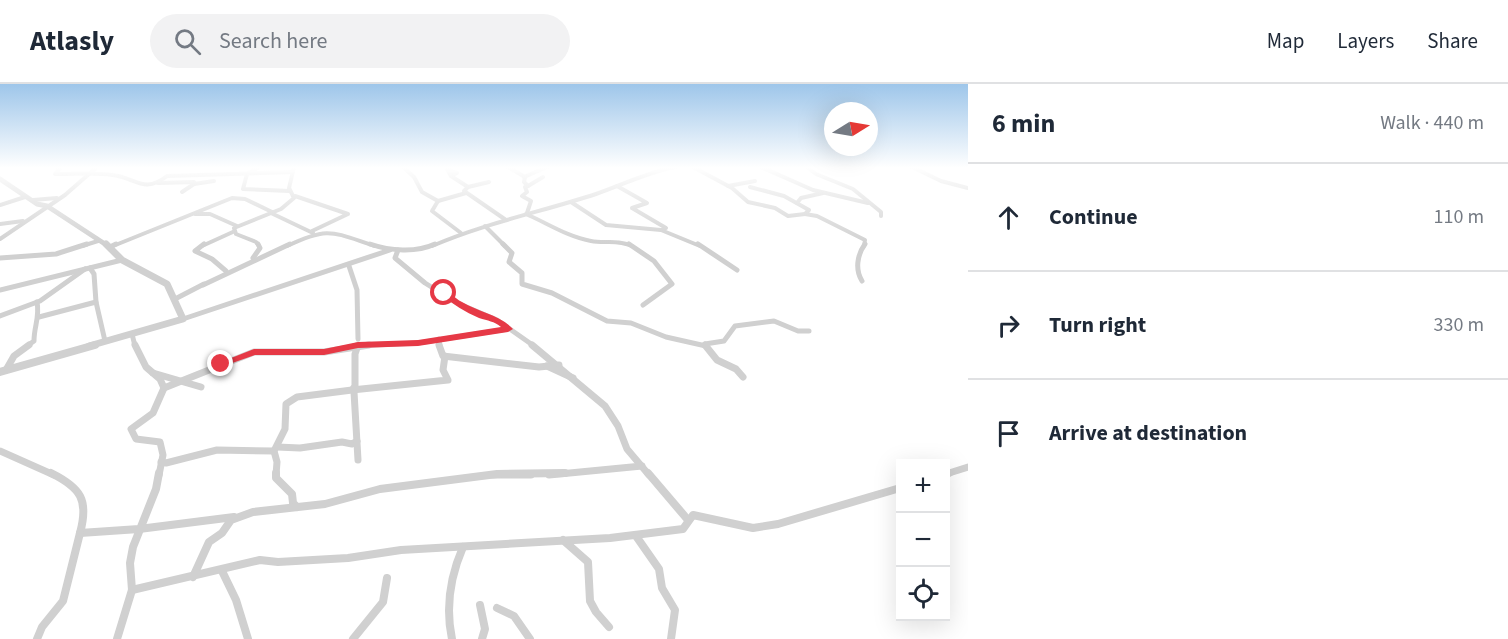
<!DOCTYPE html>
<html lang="en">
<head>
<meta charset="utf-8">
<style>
  :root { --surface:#fff; --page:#f2f2f3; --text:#1f2937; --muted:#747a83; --line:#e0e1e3 }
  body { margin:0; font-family:"Source Sans 3",sans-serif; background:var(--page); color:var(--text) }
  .controls { position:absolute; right:18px; bottom:18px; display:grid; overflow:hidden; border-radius:0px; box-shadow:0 6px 24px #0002 }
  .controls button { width:54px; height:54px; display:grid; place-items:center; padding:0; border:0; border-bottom:2px solid var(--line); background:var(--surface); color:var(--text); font:30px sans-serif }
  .compass { position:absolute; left:824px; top:18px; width:54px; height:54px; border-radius:50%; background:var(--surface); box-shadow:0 6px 24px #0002; rotate:79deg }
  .stop { position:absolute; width:18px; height:18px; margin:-14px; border:4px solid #e63946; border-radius:50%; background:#fff }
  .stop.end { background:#e63946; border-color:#fff; box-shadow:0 2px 6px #0008 }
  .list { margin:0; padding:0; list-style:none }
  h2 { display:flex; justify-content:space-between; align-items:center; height:78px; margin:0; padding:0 24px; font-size:26px }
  h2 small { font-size:20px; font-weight:400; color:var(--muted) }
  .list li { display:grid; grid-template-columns:39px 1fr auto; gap:18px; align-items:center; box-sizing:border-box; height:108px; padding:0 24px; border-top:2px solid var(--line) }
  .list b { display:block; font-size:22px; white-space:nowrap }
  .list em { font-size:20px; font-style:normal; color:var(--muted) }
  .icon { flex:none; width:33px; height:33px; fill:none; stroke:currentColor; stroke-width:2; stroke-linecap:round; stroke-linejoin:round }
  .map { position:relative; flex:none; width:968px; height:555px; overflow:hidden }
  header { display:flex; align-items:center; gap:36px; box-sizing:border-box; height:84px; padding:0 30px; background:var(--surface); border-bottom:2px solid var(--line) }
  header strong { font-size:28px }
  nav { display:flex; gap:33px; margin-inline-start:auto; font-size:21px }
  .search { width:420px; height:54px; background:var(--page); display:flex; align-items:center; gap:15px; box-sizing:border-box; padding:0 21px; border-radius:33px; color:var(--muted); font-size:22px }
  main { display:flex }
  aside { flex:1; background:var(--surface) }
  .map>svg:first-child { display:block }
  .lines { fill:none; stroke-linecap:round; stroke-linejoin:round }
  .minor-far3 { stroke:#d0d0d0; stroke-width:4 }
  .minor-far2 { stroke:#d0d0d0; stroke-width:5 }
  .minor-far1 { stroke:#d0d0d0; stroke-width:7 }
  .minor { stroke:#d0d0d0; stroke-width:8 }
  .tertiary-far2 { stroke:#d0d0d0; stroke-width:5 }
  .tertiary-far1 { stroke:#d0d0d0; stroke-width:7 }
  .tertiary { stroke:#d0d0d0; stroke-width:8 }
  .route { fill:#e63946 }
</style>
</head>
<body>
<header>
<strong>Atlasly</strong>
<div class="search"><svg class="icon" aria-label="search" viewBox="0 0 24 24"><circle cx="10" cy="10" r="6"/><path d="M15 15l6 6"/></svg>Search here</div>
<nav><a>Map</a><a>Layers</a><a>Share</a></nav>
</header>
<main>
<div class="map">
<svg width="968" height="555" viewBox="0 0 968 555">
  <rect width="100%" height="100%" fill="#fff"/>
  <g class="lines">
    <g class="minor-far3">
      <path d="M61 83 55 90C74 90 94 88 113 91 136 94 144 110 167 92L293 88"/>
      <polyline points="259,83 247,90 243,105 290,107"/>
      <polyline points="403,83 414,93 422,108 438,117 466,109"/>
      <polyline points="446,83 451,92 457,89 448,86"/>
      <polyline points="508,83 525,93 524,98 528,102 525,103 527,108 522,112 531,117 527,129"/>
      <polyline points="693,83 732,104 748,118 775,124 788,132 805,130"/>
      <polyline points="761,83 813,106 868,119"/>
      <polyline points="807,83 816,90 853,105 881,128 881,132"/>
      <polyline points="912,83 941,97 968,104"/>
      <polyline points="451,92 468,103 464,107 506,136"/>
      <polyline points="524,93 547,83"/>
      <polyline points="158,99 194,98 194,100 214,97"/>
      <polyline points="528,102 543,93"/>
      <polyline points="617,102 647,119 632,124 666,144 662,146"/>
      <polyline points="728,102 755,97"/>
      <polyline points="468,103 489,98"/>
      <polyline points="750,103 784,112 809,126 805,130 817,132 865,156 864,162"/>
      <polyline points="182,108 194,100"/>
      <polyline points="295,112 348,130 312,147"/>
      <polyline points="33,116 57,114"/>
      <polyline points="438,117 432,127 461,149"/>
      <polyline points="571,118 606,141 661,146 700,162"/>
      <polyline points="797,119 801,114 823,109"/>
      <polyline points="0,121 25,113"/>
      <polyline points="271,129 313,149"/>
      <polyline points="195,130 210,130 237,142"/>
      <path d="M526 130C547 139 568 153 591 157 606 160 616 155 632 162"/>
      <polyline points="0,140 23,137"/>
      <polyline points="485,142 505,162"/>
      <polyline points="0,155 65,111 97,83"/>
      <polyline points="82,162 98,157"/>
      <polyline points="113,162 232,114 245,115 272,128"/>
      <polyline points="202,162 235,147"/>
      <polyline points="259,162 256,158 236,150 234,144 281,125 294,114 289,104 294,83"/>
      <path d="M287 162C329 142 332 148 375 162"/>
      <path d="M432 162C485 139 541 128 596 110 622 101 648 88 675 83"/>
    </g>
    <g class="minor-far2">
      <polyline points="204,160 195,167 212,175 226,187"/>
      <path d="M370 160C390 167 416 169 435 160"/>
      <polyline points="503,160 512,169 509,178 522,189 522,200 552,209 607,237 631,239 666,253 706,262"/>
      <polyline points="629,160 654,177 672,200 643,221"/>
      <polyline points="698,160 737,186"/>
      <polyline points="110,163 116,160"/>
      <polyline points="398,166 395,174 425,199 457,219 497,236 534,262"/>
      <polyline points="0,174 56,170 87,160"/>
      <polyline points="253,174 260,164 258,160"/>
      <polyline points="349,182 357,206 358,255"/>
      <polyline points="90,184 94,190 96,218 105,257"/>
      <path d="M862 197C855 186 857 171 865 160"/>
      <polyline points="203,201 290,160"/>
      <polyline points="0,206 122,176"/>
      <polyline points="175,215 204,200"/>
      <polyline points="0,232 40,217 85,185"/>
      <polyline points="39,233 96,218"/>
      <polyline points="183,235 390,166"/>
      <polyline points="132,250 135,262"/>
      <polyline points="439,255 440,262"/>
      <polyline points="705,260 724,257 735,242 774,237 798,247 809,247"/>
      <path d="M27 262 34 257C34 242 40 233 37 218"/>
      <polyline points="353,262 418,259 508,245"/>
    </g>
    <g class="minor-far1">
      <polyline points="135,261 146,283 160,295 164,304 153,329 131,345 136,355 160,358 163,371 159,391"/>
      <polyline points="439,261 443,272 539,283 559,281"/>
      <polyline points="532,261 605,322 618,342 627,365 649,391"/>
      <polyline points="705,261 717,276 736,285 743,293"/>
      <polyline points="547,282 573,294"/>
      <polyline points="6,286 14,272 29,261"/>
      <polyline points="153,289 201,303"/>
      <polyline points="164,304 254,268 324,268 369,261"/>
      <polyline points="277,363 300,364 342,358 352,360 357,357"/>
      <polyline points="0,367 54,391"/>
      <polyline points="358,376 354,308 352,306 448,296 443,286 445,272"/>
      <polyline points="161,378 166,379 217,366 274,367"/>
      <polyline points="946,390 968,383"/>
      <polyline points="276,391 277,378 274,367 285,345 286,320 297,313 352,306 355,302 355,270 358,261"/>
      <polyline points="492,391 531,391"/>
      <polyline points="549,391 642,382"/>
    </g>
    <g class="minor">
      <path d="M51 389C81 404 89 416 80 449L139 445 234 433"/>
      <polyline points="276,389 276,394 292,410 293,419 297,423"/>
      <polyline points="648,389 688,436"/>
      <polyline points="946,390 949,389"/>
      <polyline points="636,452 659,485 662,504 675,526 671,555"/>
      <polyline points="563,456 588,478 590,517 596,528 609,543"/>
      <polyline points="222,487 236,516 248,555"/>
      <polyline points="193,493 209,458 222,449 231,436 253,428 325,420 380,405 497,390 565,389"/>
      <polyline points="132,506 260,476 278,478 348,474 401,466 610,454 683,445 693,431 753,444 778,440 900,404"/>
      <polyline points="480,521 485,545 482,555"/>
      <polyline points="497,524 514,532 530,555"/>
      <polyline points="37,555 42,543 63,517 80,449"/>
      <polyline points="117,555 132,506 130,479 133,463 156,405 159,389"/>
      <polyline points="353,555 383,518 387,494"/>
      <path d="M452 555C445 522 450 493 463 463"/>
    </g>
    <polyline class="tertiary-far2" points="0,95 37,120 47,122 108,162"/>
    <polyline class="tertiary-far1" points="89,262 183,235 167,200 122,176 106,160"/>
    <polyline class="tertiary" points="0,288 95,261"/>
  </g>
  <linearGradient id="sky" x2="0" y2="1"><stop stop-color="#9ec6ea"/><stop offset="0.52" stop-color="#fff"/><stop offset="1" stop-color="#fff" stop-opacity="0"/></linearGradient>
  <rect width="968" height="161" fill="url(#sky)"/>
  <path class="route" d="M441 207C450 207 454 214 462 218 479 228 500 231 513 245L508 248 418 262 358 264 324 271H255L221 283 216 280 254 265H324L358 258 418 256 501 243C494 237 488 237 479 234 465 228 453 220 441 211Z"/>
</svg>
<div class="controls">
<button>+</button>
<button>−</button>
<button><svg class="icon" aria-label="locate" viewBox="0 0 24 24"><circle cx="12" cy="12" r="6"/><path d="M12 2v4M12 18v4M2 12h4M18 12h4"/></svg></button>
</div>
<svg class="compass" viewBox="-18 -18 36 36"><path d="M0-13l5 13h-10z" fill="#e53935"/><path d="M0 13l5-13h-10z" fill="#747a83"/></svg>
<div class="stop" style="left:444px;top:209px"></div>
<div class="stop end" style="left:221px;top:280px"></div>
</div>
<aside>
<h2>6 min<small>Walk · 440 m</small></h2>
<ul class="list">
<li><svg class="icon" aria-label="ahead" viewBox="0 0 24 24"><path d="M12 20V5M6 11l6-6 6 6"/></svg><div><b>Continue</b></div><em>110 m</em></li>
<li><svg class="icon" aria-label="right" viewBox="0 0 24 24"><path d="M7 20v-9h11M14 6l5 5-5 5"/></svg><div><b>Turn right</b></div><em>330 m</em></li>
<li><svg class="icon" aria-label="arrive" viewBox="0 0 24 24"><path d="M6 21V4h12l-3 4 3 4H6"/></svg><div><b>Arrive at destination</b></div></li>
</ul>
</aside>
</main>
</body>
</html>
